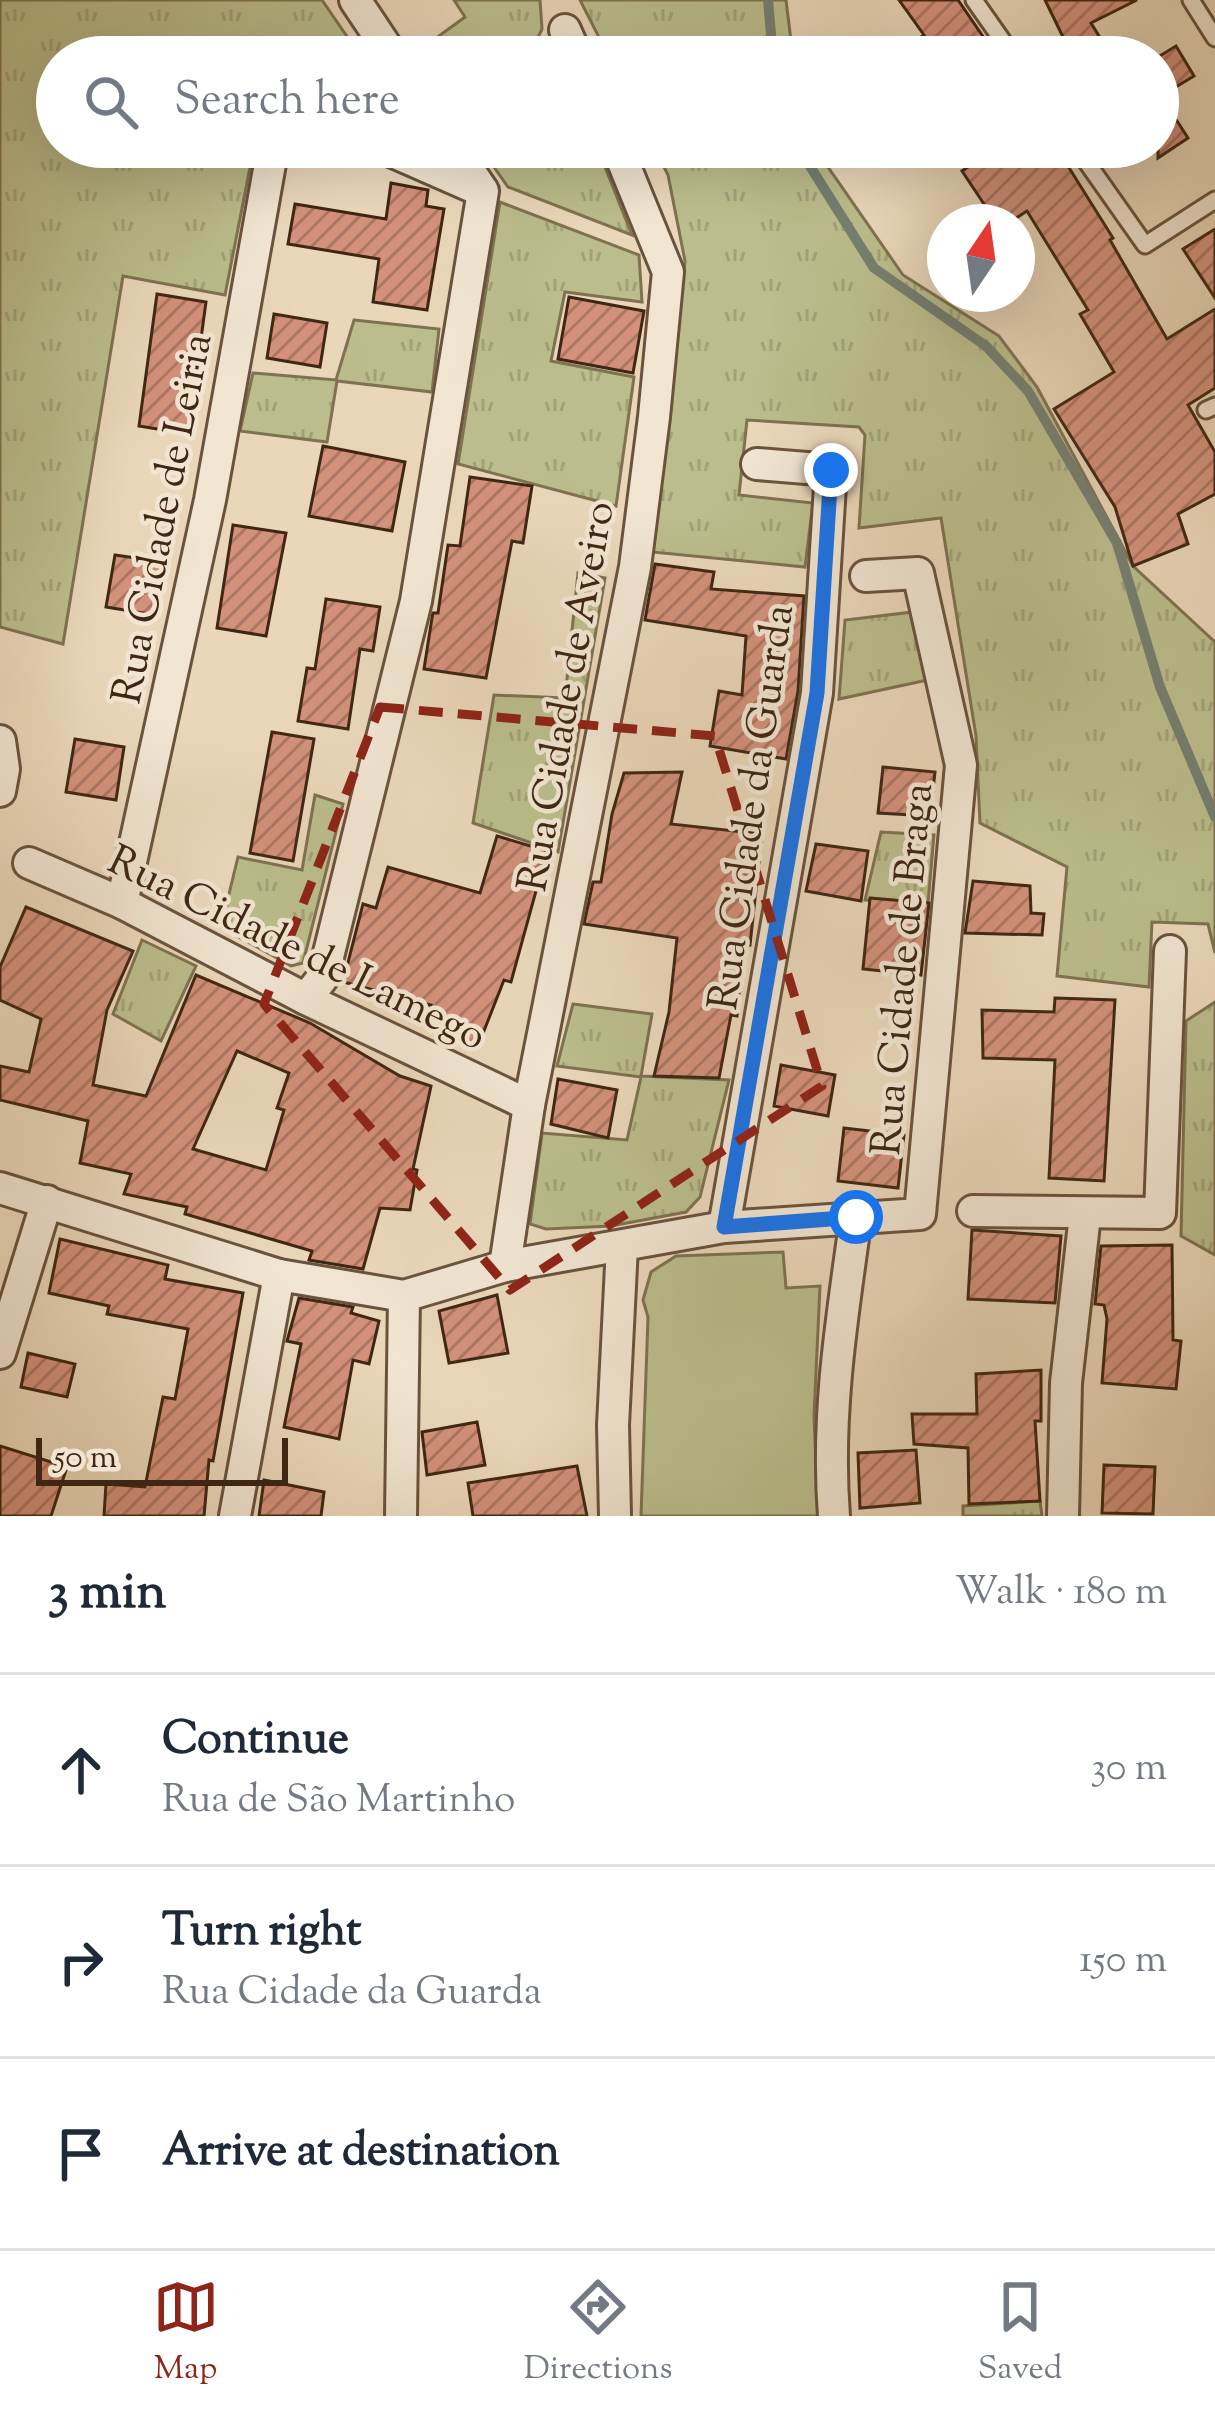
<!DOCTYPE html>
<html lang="en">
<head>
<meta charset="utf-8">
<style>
  :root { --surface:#fff; --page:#f2f2f3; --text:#1f2937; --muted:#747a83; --line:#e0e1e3; --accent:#8f2418 }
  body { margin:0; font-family:"Sorts Mill Goudy",serif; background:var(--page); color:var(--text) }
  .compass { position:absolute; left:927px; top:204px; width:108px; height:108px; border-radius:50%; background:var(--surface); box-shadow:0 12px 48px #0002; rotate:13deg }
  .scale { position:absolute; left:36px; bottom:30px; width:252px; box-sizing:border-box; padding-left:12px; border:6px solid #402713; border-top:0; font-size:33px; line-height:42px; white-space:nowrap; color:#402713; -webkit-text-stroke:9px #f1e5d2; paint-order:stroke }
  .stop { position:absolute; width:36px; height:36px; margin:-27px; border:9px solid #1a73e8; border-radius:50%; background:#fff }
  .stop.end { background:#1a73e8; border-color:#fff; box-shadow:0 3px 12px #0008 }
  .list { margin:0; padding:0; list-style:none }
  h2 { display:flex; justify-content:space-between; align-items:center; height:156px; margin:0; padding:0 48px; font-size:51px }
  h2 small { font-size:39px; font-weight:400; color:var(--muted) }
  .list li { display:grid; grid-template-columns:78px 1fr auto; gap:36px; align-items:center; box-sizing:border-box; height:192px; padding:0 48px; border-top:3px solid var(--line) }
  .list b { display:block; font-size:45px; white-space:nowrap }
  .list p { margin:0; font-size:39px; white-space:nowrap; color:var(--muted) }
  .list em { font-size:39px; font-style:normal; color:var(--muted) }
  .icon { flex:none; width:66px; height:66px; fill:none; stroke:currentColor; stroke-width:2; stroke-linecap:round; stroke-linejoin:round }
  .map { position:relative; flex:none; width:1215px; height:1516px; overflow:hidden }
  .search { position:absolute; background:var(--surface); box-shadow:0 12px 48px #0002; left:36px; right:36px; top:36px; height:132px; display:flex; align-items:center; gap:30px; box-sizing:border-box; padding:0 42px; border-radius:66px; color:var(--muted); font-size:45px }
  .sheet { height:732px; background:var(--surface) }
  nav { display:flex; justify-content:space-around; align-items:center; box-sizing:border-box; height:168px; border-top:3px solid var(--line); background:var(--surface); font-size:33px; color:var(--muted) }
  nav a { display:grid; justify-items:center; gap:6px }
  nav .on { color:var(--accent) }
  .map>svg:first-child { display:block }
  .grass { fill:url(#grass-tufts); stroke:#7e7250; stroke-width:3 }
  .pitch { fill:#bbbd8c; stroke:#7e7250; stroke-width:3 }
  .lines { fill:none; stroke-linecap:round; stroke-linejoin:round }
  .stream { stroke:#757f71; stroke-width:10 }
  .building { fill:url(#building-hatch); stroke:#402713; stroke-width:3; fill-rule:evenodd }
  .lane-casing { stroke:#6a533d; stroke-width:21 }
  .street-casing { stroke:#6a533d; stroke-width:36 }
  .lane { stroke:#f1e5d2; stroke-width:15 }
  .street { stroke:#f1e5d2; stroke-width:30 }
  .route { stroke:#1a73e8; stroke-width:15 }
  .marked { fill:none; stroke:#8f2418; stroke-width:9; stroke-dasharray:24 15; stroke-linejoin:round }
  .labels { text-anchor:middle; stroke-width:9; stroke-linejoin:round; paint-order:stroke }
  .street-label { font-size:42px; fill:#402713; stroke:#f1e5d2 }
</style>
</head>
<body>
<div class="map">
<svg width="1215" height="1516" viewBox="0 0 1215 1516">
  <defs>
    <pattern id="grass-tufts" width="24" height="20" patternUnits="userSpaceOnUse" patternTransform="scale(3)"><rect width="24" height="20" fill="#bbbd8c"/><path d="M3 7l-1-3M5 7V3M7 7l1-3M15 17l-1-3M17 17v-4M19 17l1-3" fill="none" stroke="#a2a278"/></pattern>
    <pattern id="building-hatch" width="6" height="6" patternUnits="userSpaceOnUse" patternTransform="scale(3)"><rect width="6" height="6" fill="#d3917b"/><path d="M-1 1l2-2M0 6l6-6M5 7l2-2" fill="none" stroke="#ad7664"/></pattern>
  </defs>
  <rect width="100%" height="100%" fill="#ead7ba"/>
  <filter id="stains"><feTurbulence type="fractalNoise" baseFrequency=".00167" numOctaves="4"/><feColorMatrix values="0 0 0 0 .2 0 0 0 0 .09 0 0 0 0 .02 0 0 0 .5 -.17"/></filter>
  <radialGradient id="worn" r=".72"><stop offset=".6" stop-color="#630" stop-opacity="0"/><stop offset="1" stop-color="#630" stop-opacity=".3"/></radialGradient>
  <g class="grass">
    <polygon points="0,0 322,0 361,57 230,57 201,45 195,57 57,57 57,147 254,147 225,295 123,276 63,644 0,627"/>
    <polygon points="454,0 540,0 542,29 529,57 416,57 414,54 465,17"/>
    <polygon points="580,0 786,0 793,57 609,57"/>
    <polygon points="480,147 597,147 632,235 508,187"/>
    <polygon points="654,147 814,147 903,275 999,336 1037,387 1133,566 1215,642 1215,953 1208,924 1152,922 1149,987 1057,976 1067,867 980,823 976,736 941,518 859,528 865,435 859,427 747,420 739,495 813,503 805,567 652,552 685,261 668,175"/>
    <polygon points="500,202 639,255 642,302 565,292 551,361 634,377 616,506 458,464"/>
    <polygon points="354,320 439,329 432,392 337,381 327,442 240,431 253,373 336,380"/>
    <polygon points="578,573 605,578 558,852 473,823 494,695 565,698"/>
    <polygon points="913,612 932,679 839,699 845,620"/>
    <polygon points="315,795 343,804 303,963 291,966 221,927 238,857 302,870"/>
    <polygon points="881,832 934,835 928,903 865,900"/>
    <polygon points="142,940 196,966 161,1041 113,1014"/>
    <polygon points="1215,1002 1215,1255 1181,1236 1186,1021"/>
    <polygon points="573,1004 652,1014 641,1076 729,1080 700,1197 686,1212 611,1226 546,1229 530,1224 542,1133 627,1140 641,1077 557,1066"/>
    <polygon points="1040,1501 1042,1516 963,1516 963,1506"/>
  </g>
  <polygon class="pitch" points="783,1252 786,1288 820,1286 814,1416 818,1516 641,1516 648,1317 643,1300 651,1272 676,1256"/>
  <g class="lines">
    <g class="stream">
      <polyline points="768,0 773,57"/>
      <polyline points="798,147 874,268 986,346 1028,391 1117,543 1160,687 1215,817"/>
    </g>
  </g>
  <g class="building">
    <polygon points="899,0 958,0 997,57 891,57 924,35"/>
    <polygon points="1045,0 1137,0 1091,23 1112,57 1035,57 1064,39"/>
    <polygon points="1176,46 1194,76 1161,96 1188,138 1158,158 1158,57"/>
    <polygon points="998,147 1056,147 1113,238 1110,240 1167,339 1215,309 1215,388 1188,405 1215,452 1215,494 1178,514 1188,544 1133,566 1115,507 1054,409 1114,372 1080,314 1088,310 1027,211 1010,222 996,222 962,171"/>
    <polygon points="391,183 428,190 426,206 444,209 427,310 373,302 379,259 288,244 295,204 386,219"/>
    <polygon points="1215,229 1215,298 1183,249"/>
    <polygon points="157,294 206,302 188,434 139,426"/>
    <polygon points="569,297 644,311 633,373 558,359"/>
    <polygon points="274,314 327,323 320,367 267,358"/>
    <polygon points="323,446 405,462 392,531 309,516"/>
    <polygon points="470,477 532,486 523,543 512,541 486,678 424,669 432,618 433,613 438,613 448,545 460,546"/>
    <polygon points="233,525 286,533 266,636 217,628"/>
    <polygon points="115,555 164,562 155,615 106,607"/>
    <polygon points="655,564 714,572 711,589 804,596 798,691 786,759 710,746 719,691 742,695 746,636 645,620"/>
    <polygon points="326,599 380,607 373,651 360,649 348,729 298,721 307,668 315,669"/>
    <polygon points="272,732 314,739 293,861 250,853"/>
    <polygon points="75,739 124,747 116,800 66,792"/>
    <polygon points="883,767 935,772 930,816 878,813"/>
    <polygon points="682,772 671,824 762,834 750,945 743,944 737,1016 731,1015 719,1078 654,1076 669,1012 677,938 584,924 593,882 601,882 612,814 624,773"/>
    <polygon points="497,836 547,851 511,982 504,980 478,1046 423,1025 431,1005 343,982 363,904 376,908 388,867 480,893"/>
    <polygon points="816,844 868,851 861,901 806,891"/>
    <polygon points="973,881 1030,886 1031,913 1044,914 1042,935 965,933"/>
    <polygon points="870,898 929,903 921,975 863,969"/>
    <path d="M26 907 133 951 107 1010 93 1085 146 1096 196 975 310 1023 400 1076 431 1086 413 1169 417 1170 410 1210 380 1208 363 1269 309 1260 312 1251 185 1214 187 1207 124 1194 131 1174 80 1163 88 1121 0 1100V1066L29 1072 41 1019 0 1000V967ZM237 1051 289 1073 277 1108 284 1110 266 1170 193 1149Z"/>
    <polygon points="1055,998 1115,1000 1104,1181 1049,1178 1055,1060 983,1058 982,1010 1054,1012"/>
    <polygon points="781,1065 835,1075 828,1116 774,1106"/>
    <polygon points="558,1079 617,1090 608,1138 551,1124"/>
    <polygon points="844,1128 904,1135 898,1188 838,1181"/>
    <polygon points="972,1230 1061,1236 1055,1303 968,1299"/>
    <polygon points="60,1239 168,1265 165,1279 243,1293 213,1461 209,1460 204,1516 104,1516 106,1484 145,1487 163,1397 175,1399 188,1329 107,1314 109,1306 49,1293"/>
    <polygon points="1172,1245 1173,1340 1181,1341 1176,1389 1102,1383 1107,1319 1104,1305 1095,1304 1101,1246"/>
    <polygon points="497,1295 508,1353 449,1363 439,1311"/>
    <polygon points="299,1298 353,1307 351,1313 379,1321 369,1364 353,1360 339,1439 284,1427 301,1344 287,1341"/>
    <polygon points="28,1353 75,1364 67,1397 21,1387"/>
    <polygon points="1041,1370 1041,1421 1035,1421 1040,1501 969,1504 968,1448 914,1444 912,1414 977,1414 976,1374"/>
    <polygon points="477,1422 485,1465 427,1475 422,1432"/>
    <polygon points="0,1446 67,1467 51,1516 0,1516"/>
    <polygon points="916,1450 920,1503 860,1508 858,1453"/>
    <polygon points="1104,1465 1155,1467 1153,1514 1102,1513"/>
    <polygon points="577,1466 587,1516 473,1516 468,1483"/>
    <polygon points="264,1480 324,1492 321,1516 259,1516"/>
  </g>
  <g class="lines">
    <g class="lane-casing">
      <g id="lane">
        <polyline points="974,0 1014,57"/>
        <polyline points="1191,0 1215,38"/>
        <polyline points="1076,147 1145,245 1215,200"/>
        <polyline points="1206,410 1215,406"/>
      </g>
    </g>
    <g class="street-casing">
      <g id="street">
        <polyline points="355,0 393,57"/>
        <polyline points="565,30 577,57"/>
        <polyline points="382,147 480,190"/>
        <polyline points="0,741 4,769 0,791"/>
        <polyline points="29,863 122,903 306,999 529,1105"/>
        <polyline points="122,903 210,500 273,147"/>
        <polyline points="306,999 323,977 416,601 483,191 453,147"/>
        <polyline points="0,1188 279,1275 404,1296 505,1266 724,1227 920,1214 961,765 918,573 866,576"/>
        <polyline points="973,1211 1160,1213 1170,951"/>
        <polyline points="724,1227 817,693 831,470 757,464"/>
        <polyline points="505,1266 529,1105 635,567 654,417 668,272 617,147"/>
        <polyline points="0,1353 47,1201"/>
        <polyline points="235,1516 279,1275"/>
        <polyline points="401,1516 404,1296"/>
        <polyline points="615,1516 613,1425 622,1246"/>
        <path d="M834 1516C826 1415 842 1317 856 1217"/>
        <polyline points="1063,1516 1066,1383 1085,1215"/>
      </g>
    </g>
    <use href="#lane" class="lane"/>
    <use href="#street" class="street"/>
  </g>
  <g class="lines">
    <polyline class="route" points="831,470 817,693 724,1227 856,1217"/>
  </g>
  <path class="marked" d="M380 707 715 736 822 1086 510 1290 264 1004Z"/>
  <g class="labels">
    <g class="street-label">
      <text transform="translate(160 518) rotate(-79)" y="15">Rua Cidade de Leiria</text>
      <text transform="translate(564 696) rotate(-80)" y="15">Rua Cidade de Aveiro</text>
      <text transform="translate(749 807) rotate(-82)" y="15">Rua Cidade da Guarda</text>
      <text transform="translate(298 946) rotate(26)" y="15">Rua Cidade de Lamego</text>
      <text transform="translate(900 969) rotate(-85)" y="15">Rua Cidade de Braga</text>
    </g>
  </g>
  <rect width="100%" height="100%" filter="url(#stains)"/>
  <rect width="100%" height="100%" fill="url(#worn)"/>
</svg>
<svg class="compass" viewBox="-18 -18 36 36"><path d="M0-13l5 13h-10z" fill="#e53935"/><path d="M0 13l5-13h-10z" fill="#747a83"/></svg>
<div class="scale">50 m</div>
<div class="stop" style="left:856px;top:1217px"></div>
<div class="stop end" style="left:831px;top:470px"></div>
<div class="search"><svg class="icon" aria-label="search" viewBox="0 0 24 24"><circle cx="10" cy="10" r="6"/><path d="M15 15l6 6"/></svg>Search here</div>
</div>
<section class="sheet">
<h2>3 min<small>Walk · 180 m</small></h2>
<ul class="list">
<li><svg class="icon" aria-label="ahead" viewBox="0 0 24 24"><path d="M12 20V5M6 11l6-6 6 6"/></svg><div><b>Continue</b><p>Rua de São Martinho</p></div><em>30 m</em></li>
<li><svg class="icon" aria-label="right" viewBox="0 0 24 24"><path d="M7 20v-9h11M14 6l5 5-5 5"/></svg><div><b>Turn right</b><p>Rua Cidade da Guarda</p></div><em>150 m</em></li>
<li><svg class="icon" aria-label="arrive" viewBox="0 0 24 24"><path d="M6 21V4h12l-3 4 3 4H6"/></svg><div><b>Arrive at destination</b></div></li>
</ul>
</section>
<nav>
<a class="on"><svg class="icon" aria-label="map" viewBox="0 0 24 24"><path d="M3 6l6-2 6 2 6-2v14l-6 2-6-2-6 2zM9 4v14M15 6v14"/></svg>Map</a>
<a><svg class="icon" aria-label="directions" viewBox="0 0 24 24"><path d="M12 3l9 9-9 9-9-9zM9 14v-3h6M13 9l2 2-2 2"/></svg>Directions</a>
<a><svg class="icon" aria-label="saved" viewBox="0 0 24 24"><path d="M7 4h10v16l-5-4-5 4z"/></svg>Saved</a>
</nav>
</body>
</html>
